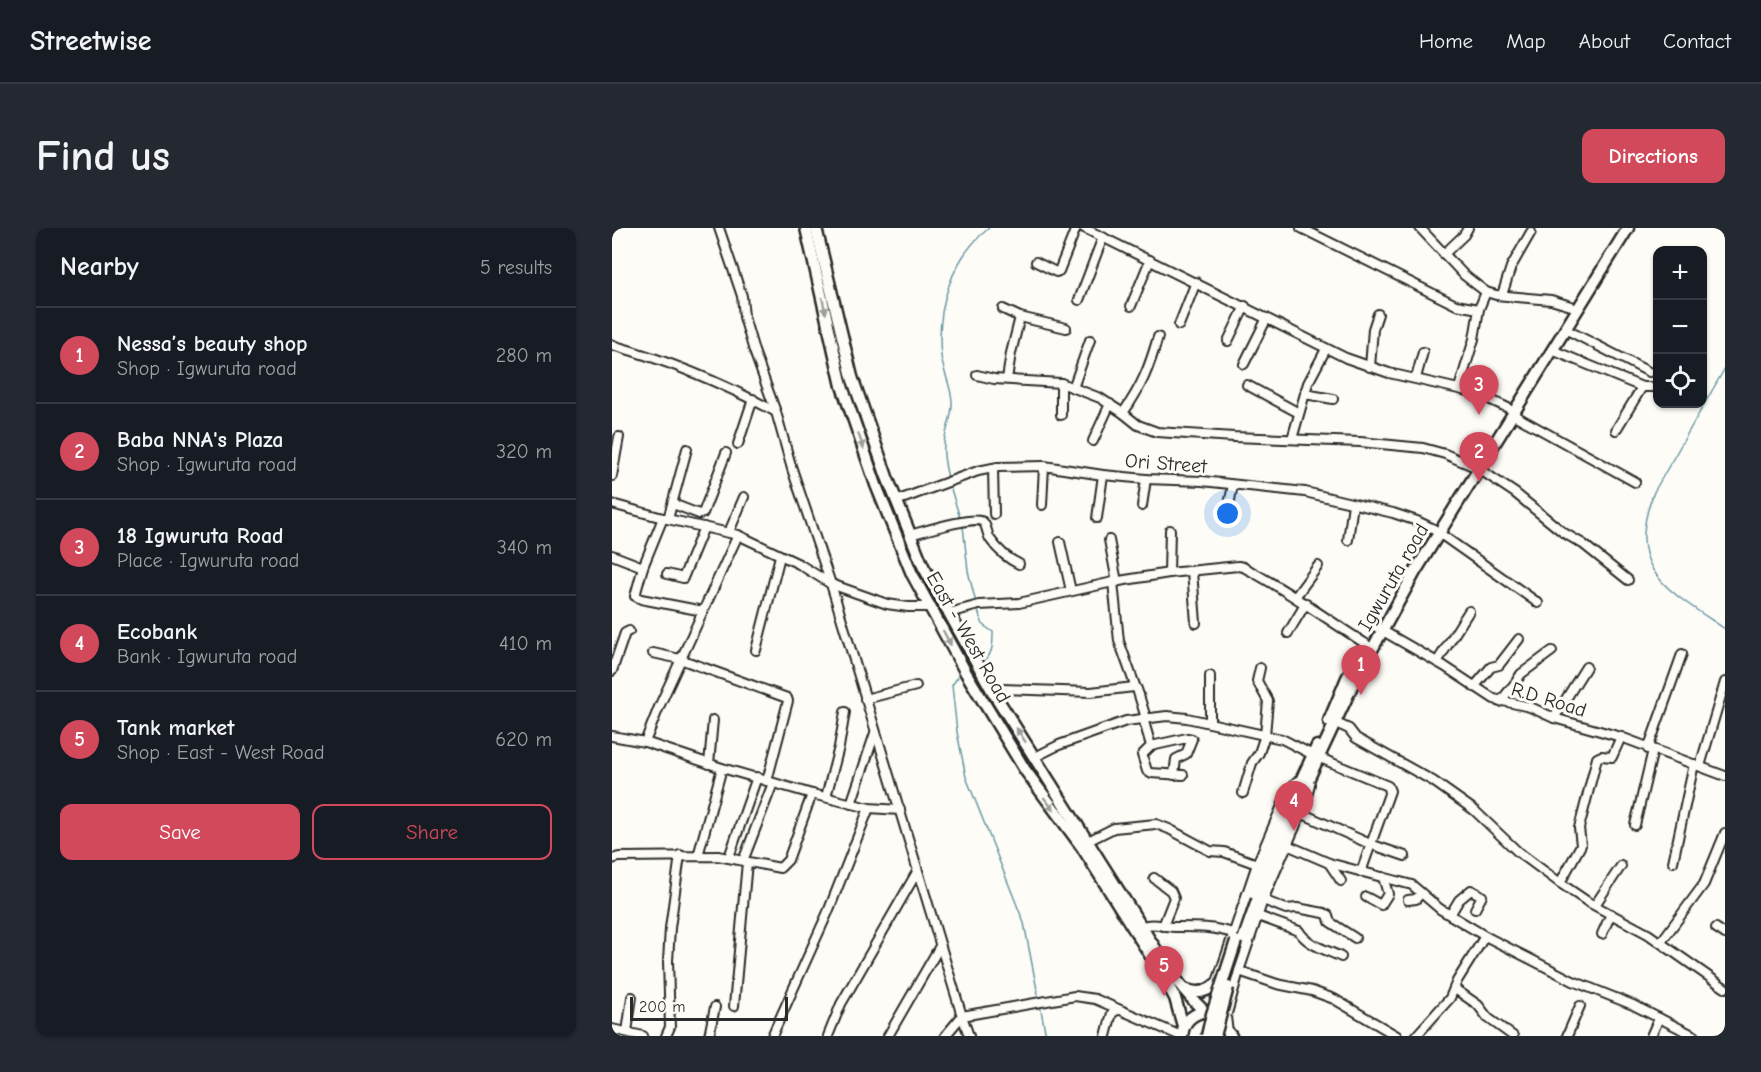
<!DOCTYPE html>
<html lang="en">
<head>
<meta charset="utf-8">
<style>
  :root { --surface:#171b24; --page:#242831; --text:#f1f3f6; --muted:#9ea1a6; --line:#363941; --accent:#d1495b }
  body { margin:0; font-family:"Comic Neue",sans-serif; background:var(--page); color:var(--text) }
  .controls { position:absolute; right:18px; top:18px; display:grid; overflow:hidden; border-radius:12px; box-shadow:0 2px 4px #0004 }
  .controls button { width:54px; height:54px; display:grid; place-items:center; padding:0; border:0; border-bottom:2px solid var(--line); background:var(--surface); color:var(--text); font:30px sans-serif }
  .scale { position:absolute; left:18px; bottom:15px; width:158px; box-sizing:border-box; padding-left:6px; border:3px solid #2b2b2b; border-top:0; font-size:16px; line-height:21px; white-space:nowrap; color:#2b2b2b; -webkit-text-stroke:4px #fdfcf7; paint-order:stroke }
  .you { position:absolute; left:616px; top:286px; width:21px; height:21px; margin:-15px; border:4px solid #fff; border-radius:50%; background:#1a73e8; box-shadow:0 0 0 9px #1a73e833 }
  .badge { display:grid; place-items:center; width:39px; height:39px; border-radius:50%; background:var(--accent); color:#fff; font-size:20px; font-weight:700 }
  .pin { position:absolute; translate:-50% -50px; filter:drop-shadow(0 2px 3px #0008) }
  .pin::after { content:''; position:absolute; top:32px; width:21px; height:18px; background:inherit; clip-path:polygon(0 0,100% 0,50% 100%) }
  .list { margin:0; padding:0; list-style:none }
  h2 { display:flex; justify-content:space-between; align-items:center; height:78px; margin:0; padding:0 24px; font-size:26px }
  h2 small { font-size:20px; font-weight:400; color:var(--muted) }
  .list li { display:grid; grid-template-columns:39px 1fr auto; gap:18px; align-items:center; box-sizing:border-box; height:96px; padding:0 24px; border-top:2px solid var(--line) }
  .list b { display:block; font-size:22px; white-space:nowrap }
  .list p { margin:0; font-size:20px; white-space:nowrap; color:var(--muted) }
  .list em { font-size:20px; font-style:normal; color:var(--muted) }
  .actions { display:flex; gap:12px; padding:18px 24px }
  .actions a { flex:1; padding:14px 0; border:2px solid var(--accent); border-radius:12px; text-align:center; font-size:21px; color:var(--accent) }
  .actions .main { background:var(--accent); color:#fff }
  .icon { flex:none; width:33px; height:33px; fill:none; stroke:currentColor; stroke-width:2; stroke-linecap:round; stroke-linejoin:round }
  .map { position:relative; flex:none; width:1113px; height:808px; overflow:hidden; border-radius:12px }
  header { display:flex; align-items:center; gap:36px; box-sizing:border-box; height:84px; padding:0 30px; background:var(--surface); border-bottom:2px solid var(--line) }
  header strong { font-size:28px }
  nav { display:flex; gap:33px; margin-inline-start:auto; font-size:21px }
  .intro { display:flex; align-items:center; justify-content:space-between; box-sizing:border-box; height:144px; padding:0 36px }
  h1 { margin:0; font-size:42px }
  .button { padding:15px 27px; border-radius:12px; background:var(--accent); color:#fff; font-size:21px; font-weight:700 }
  main { display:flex; gap:36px; padding:0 36px }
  aside { flex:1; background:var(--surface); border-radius:12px; box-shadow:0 2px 4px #0004 }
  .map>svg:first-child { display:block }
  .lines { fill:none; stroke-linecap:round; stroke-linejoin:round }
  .stream { stroke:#6997a3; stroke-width:1.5 }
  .minor-casing { stroke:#2b2b2b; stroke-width:12 }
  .major-casing { stroke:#2b2b2b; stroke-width:15 }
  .minor { stroke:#fdfcf7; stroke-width:8 }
  .major { stroke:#fdfcf7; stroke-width:10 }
  .major-bridge-casing { stroke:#2b2b2b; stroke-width:15; stroke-linecap:butt }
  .major-bridge { stroke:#fdfcf7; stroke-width:10 }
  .oneway { fill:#9e9e9b }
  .labels { text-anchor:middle; stroke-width:6; stroke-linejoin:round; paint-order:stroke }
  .street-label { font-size:20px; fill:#2b2b2b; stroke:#fdfcf7 }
</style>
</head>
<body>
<header>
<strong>Streetwise</strong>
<nav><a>Home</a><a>Map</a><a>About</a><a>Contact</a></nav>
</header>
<div class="intro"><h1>Find us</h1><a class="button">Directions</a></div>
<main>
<aside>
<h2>Nearby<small>5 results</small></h2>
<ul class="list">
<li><span class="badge">1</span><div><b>Nessa’s beauty shop</b><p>Shop · Igwuruta road</p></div><em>280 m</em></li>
<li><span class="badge">2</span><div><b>Baba NNA's Plaza</b><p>Shop · Igwuruta road</p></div><em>320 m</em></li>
<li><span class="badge">3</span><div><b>18 Igwuruta Road</b><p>Place · Igwuruta road</p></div><em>340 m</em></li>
<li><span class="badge">4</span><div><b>Ecobank</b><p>Bank · Igwuruta road</p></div><em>410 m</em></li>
<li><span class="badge">5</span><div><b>Tank market</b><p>Shop · East - West Road</p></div><em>620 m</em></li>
</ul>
<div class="actions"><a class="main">Save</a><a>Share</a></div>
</aside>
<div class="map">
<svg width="1113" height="808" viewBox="0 0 1113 808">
  <rect width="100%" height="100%" fill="#fdfcf7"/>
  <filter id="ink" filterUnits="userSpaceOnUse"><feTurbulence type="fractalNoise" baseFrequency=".0167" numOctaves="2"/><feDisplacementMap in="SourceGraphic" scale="12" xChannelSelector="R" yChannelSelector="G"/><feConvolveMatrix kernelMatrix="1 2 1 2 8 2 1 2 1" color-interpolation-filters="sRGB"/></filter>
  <g filter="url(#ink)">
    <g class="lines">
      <g class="stream">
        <path d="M1113 140 1042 264C1011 342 1056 362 1113 401"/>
        <path d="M336 250C333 237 330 223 333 209 336 197 341 186 340 173 339 158 331 143 329 128 324 81 339 30 377 0"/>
        <polyline points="338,258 348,290"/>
        <polyline points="351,298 356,343 364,375"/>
        <path d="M365 380 371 397 381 404C381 415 381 426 372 433"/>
        <polyline points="346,449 340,457 345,504 354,549 412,695 427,772"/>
        <polyline points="428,777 434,808"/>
      </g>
      <g class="minor-casing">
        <g id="minor">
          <polyline points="107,0 130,68 132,89 142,123 164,184 180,241 219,356 350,788 333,808"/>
          <polyline points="472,0 734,130 777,145 864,165 896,180"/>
          <polyline points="689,0 844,77 867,81"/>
          <polyline points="808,0 852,47 874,64 884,67 939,72 959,78"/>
          <polyline points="832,26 852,7 856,0"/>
          <polyline points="424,34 444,44 447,43 464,0"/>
          <polyline points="890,67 899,39 919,4"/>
          <polyline points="467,72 491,9"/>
          <polyline points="519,78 538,32"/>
          <polyline points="391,81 408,89 454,100"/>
          <polyline points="567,97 584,54"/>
          <polyline points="953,101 1037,144"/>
          <polyline points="616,113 633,78"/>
          <path d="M0 117C57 133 113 156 164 184"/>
          <polyline points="940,122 1030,159 1046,159"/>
          <polyline points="632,136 655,90"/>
          <polyline points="758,139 761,101 766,86"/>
          <polyline points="365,147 382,151 449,155 488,170 511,185 526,197 545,204 622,209 748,214 811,220 833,226 861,238"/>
          <polyline points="804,150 811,124"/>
          <polyline points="395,151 399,125 408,89"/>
          <polyline points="635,157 687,185"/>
          <polyline points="461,160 478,112"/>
          <polyline points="847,160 862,111 867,81 874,64"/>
          <polyline points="693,166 721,171"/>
          <path d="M511 185C530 158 537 140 546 109"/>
          <polyline points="900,186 1023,254"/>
          <polyline points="449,187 449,155"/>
          <polyline points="1004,202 1030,159"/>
          <polyline points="680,211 696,155 714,121"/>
          <polyline points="481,213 498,176"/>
          <polyline points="126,216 141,171"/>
          <polyline points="381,240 382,286"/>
          <polyline points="867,241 903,265 952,305 971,316 1016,352"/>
          <polyline points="0,248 7,209"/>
          <polyline points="284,273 366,243 386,239 432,238 491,247 534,251 590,253 693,264 781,285 805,293 822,301"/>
          <polyline points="0,276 51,290 126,307 187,336 219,356 275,376 296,379 318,379"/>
          <polyline points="61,276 87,286 91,285 114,225"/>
          <polyline points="430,277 432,238"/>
          <polyline points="530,278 534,251"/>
          <polyline points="51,290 31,339 23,368 29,371 91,383"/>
          <polyline points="485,290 491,247"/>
          <polyline points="56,291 75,221"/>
          <polyline points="614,292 621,257"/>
          <polyline points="117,304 132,269"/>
          <polyline points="827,305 926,375"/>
          <path d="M298 307C309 304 364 287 371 294 375 298 375 306 378 311 385 321 396 331 407 336"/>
          <polyline points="497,312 505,354"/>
          <polyline points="736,312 741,276"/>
          <polyline points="448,314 459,363"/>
          <polyline points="0,327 31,339"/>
          <polyline points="580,343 584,395"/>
          <polyline points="557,345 558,302"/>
          <polyline points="55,346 71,350 92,299"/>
          <polyline points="501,354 507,413 524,460"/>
          <polyline points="684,368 706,338"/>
          <path d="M337 385 367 377 407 375 501 354 557 345 626 338 631 339C674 361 713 390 754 416"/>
          <polyline points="764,399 832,438 882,471 918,479 942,490 1009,509 1113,548"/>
          <polyline points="676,405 694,375"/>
          <polyline points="144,422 168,328"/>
          <polyline points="41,425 68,431 175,470 176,473 155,553"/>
          <polyline points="825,434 857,383"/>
          <polyline points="0,443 13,405 17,403"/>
          <polyline points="862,459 879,439 887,437 907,411"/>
          <polyline points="381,464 389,461 479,464 522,459 525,461 534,490"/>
          <polyline points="253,471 304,458"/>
          <polyline points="888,474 904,454 909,446 940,423"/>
          <polyline points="531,490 539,518 530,527 535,543 538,545 571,547"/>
          <polyline points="942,490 974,439"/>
          <polyline points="598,495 598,448"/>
          <polyline points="724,495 737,501 744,510 821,553 862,582 905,623 948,655 976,674 1036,706 1113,760"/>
          <polyline points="0,508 33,514 110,540 200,566 257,580 288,582"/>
          <polyline points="33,514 47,479 126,307"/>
          <polyline points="539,518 575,510 580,511 574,526 564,531 562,547"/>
          <polyline points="1036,521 1070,426"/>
          <polyline points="423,529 447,517 514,493 555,488 575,490 670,511 701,527"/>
          <polyline points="708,530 776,558 778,563 749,644"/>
          <polyline points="97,536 101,492"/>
          <polyline points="1088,538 1113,454"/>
          <polyline points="631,565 640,535 647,525 653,507 656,473 645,453 648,440"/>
          <polyline points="214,569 227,519 233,484"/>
          <polyline points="239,576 263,505"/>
          <polyline points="689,585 758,616 793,628"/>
          <polyline points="1023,597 1041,522"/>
          <polyline points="476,613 502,600 544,596 557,601 598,623 612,624 645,636"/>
          <polyline points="675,617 717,635 800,657 828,681 873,708 961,753 1021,777 1083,808"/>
          <polyline points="86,628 110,540"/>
          <polyline points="117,629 145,549"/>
          <polyline points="0,631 7,629 106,628 168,640 176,632 200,566"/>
          <polyline points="131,633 161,555"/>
          <polyline points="1061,634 1082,536"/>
          <polyline points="717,635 729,653"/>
          <polyline points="542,650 559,663 562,670 551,698"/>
          <polyline points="948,655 969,617 967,600 985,530 989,528 1000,529 1009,509"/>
          <polyline points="754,669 769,677 776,666 771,649"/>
          <polyline points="651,672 674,681 685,680 712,685 716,687 718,694 743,710"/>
          <polyline points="796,672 804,671 809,665"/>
          <polyline points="983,677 1009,638"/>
          <polyline points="838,687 847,672 859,662 870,668 863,681"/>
          <path d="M646 688 687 703C695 717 715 722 729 729"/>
          <path d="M529 699C540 693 555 700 567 699 588 699 600 699 621 705"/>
          <polyline points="1104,700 1113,706"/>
          <polyline points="990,706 999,686"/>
          <polyline points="1049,714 1092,656 1113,605"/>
          <polyline points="627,743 665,756 700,763 722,771 785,808"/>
          <polyline points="603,760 645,636 675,566 684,554"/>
          <polyline points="843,761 866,777 876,790 901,808"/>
          <polyline points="122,778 135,634"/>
          <polyline points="0,801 31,808"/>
          <polyline points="15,804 20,769"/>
          <polyline points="616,804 614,789 627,743 651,672 694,574 698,556"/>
          <polyline points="54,808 58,799 56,733 58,700 68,627"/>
          <polyline points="97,808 103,779"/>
          <polyline points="160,808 216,684 257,580"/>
          <polyline points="216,808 229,776 305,644"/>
          <polyline points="276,808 328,718"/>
          <polyline points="357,808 350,788 463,768 483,771 569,808"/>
          <polyline points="494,808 500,785 506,782"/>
          <polyline points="804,808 838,770 845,753 873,708"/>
          <polyline points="955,808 968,778"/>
          <polyline points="1039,808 1047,790"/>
        </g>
      </g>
      <g class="major-casing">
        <g id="major">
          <polyline points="194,0 230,158 264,257 300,346 354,445 413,542 470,619 547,741 563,770 571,798"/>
          <path d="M204 0 240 149 275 249 311 338 381 464 553 736C564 752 576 768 590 781 600 791 610 796 619 808"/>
          <polyline points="717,493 735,450 752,420"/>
          <polyline points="679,574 705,518"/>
          <polyline points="640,665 671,591"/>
          <polyline points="630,715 652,653 681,584 742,454 803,344 1016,0"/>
          <path d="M572 761C586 766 593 765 604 756"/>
          <path d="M570 808C572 793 578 788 592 783"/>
        </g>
      </g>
      <use href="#minor" class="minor"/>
      <use href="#major" class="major"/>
      <g class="major-bridge-casing">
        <g id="major-bridge">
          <polyline points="595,808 600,786 624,713"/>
          <polyline points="603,808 616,759"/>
        </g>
      </g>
      <use href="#major-bridge" class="major-bridge"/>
    </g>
    <defs><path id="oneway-solid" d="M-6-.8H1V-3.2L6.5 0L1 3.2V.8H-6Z" transform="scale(1.5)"/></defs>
    <g class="oneway">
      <use href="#oneway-solid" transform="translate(212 78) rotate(77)"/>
      <use href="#oneway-solid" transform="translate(249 213) rotate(70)"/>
      <use href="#oneway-solid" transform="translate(335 410) rotate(62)"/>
      <use href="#oneway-solid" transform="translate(409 507) rotate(-123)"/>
      <use href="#oneway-solid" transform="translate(437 576) rotate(52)"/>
    </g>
  </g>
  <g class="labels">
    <g class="street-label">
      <text transform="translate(554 235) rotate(4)" y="7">Ori Street</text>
      <text transform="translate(781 349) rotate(-60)" y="7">Igwuruta road</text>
      <text transform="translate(357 409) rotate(60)" y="7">East - West Road</text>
      <text transform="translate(937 471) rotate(17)" y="7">R.D Road</text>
    </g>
  </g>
</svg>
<div class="controls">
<button>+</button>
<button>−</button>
<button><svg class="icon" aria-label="locate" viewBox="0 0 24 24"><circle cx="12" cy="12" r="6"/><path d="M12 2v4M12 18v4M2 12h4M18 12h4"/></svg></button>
</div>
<div class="scale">200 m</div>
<div class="you"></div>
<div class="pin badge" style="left:749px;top:467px">1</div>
<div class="pin badge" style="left:867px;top:254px">2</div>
<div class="pin badge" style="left:867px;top:187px">3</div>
<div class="pin badge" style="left:682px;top:603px">4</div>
<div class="pin badge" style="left:552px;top:768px">5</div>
</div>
</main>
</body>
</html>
